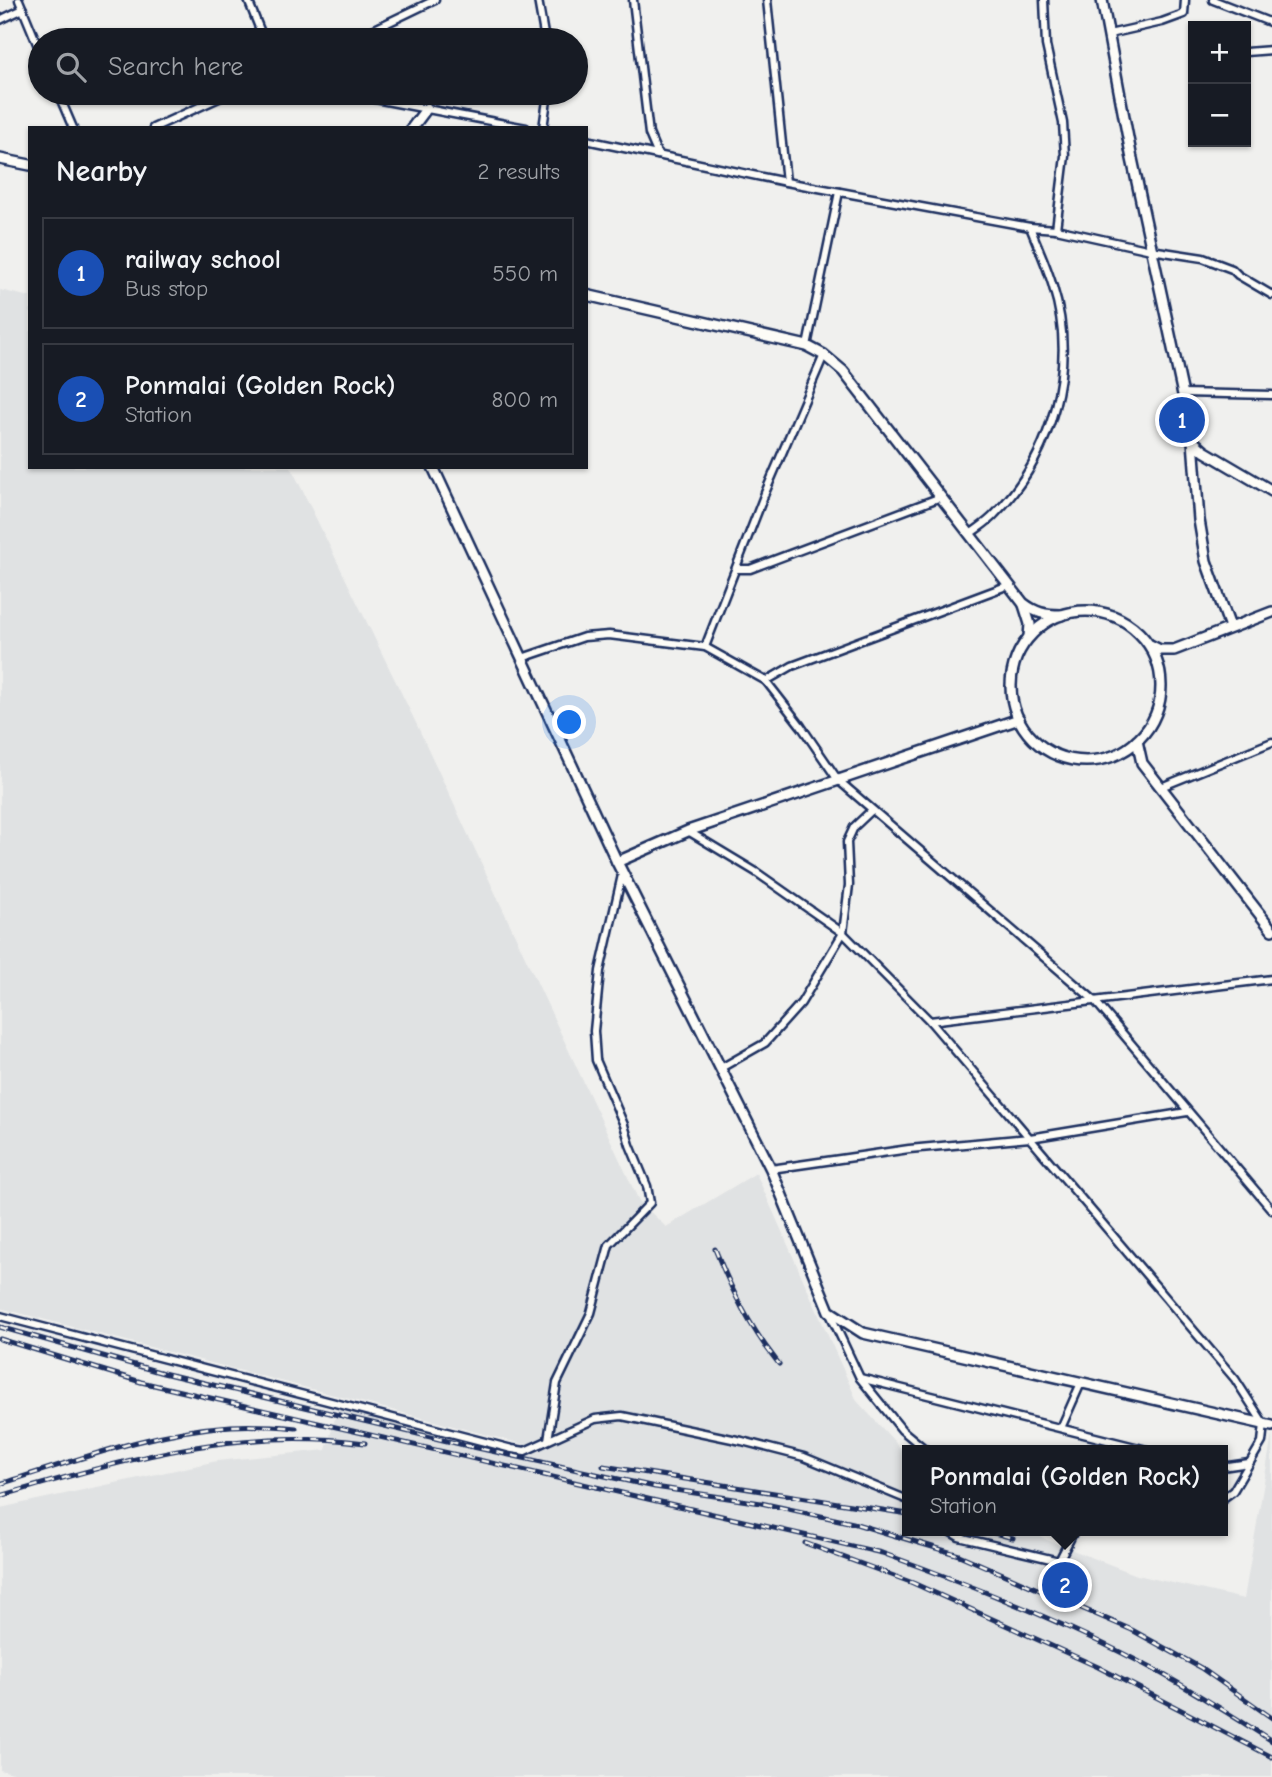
<!DOCTYPE html>
<html lang="en">
<head>
<meta charset="utf-8">
<style>
  :root { --surface:#171b24; --page:#242831; --text:#f1f3f6; --muted:#9ea1a6; --line:#363941; --accent:#8c9099 }
  body { margin:0; font-family:"Comic Neue",sans-serif; background:var(--page); color:var(--text) }
  .controls { position:absolute; right:21px; top:21px; display:grid; overflow:hidden; border-radius:0px; box-shadow:0 2px 5px #0004 }
  .controls button { width:63px; height:63px; display:grid; place-items:center; padding:0; border:0; border-bottom:2px solid var(--line); background:var(--surface); color:var(--text); font:35px sans-serif }
  .you { position:absolute; left:570px; top:723px; width:24px; height:24px; margin:-18px; border:5px solid #fff; border-radius:50%; background:#1a73e8; box-shadow:0 0 0 10px #1a73e833 }
  .badge { display:grid; place-items:center; width:46px; height:46px; border-radius:50%; background:var(--accent); color:#fff; font-size:23px; font-weight:700 }
  .pin { position:absolute; translate:-50% -50%; border:4px solid #fff; box-shadow:0 2px 7px #0006 }
  .popup { position:absolute; left:902px; top:1445px; width:326px; height:91px; box-sizing:border-box; display:grid; place-content:center; border-radius:0px; background:var(--surface); filter:drop-shadow(0 2px 5px #0005); font-size:23px; white-space:nowrap; color:var(--muted) }
  .popup b { font-size:26px; color:var(--text) }
  .popup::after { content:''; position:absolute; left:50%; top:100%; margin-left:-14px; border:14px solid transparent; border-top-color:var(--surface) }
  .list { margin:0; padding:0; list-style:none }
  h2 { display:flex; justify-content:space-between; align-items:center; height:91px; margin:0; padding:0 28px; font-size:30px }
  h2 small { font-size:23px; font-weight:400; color:var(--muted) }
  .list li { display:grid; grid-template-columns:46px 1fr auto; gap:21px; align-items:center; box-sizing:border-box; height:112px; margin:0 14px 14px; padding:0 14px; border:2px solid var(--line); border-radius:0px }
  .list b { display:block; font-size:26px; white-space:nowrap }
  .list p { margin:0; font-size:23px; white-space:nowrap; color:var(--muted) }
  .list em { font-size:23px; font-style:normal; color:var(--muted) }
  .icon { flex:none; width:38px; height:38px; fill:none; stroke:currentColor; stroke-width:2; stroke-linecap:round; stroke-linejoin:round }
  .map { position:relative; flex:none; width:1272px; height:1777px; overflow:hidden }
  .search { position:absolute; background:var(--surface); box-shadow:0 2px 5px #0004; left:28px; top:28px; width:560px; height:77px; display:flex; align-items:center; gap:18px; box-sizing:border-box; padding:0 24px; border-radius:38px; color:var(--muted); font-size:26px }
  .panel { position:absolute; background:var(--surface); box-shadow:0 2px 5px #0004; left:28px; top:126px; width:560px; height:343px; border-radius:0px }
  .map>svg:first-child { display:block }
  .built { fill:#e0e2e3 }
  .lines { fill:none; stroke-linecap:round; stroke-linejoin:round }
  .street-casing { stroke:#1b2f5e; stroke-width:11 }
  .secondary-casing { stroke:#1b2f5e; stroke-width:14 }
  .street { stroke:#fdfcf7; stroke-width:6 }
  .secondary { stroke:#fdfcf7; stroke-width:9 }
  .rail-casing { stroke:#1b2f5e; stroke-width:5 }
  .rail { stroke:#fdfcf7; stroke-width:2.5; stroke-dasharray:8; stroke-linecap:butt }
</style>
</head>
<body>
<div class="map">
<svg width="1272" height="1777" viewBox="0 0 1272 1777">
  <rect width="100%" height="100%" fill="#f0f0ee"/>
  <filter id="ink" filterUnits="userSpaceOnUse"><feTurbulence type="fractalNoise" baseFrequency=".0143" numOctaves="2"/><feDisplacementMap in="SourceGraphic" scale="14" xChannelSelector="R" yChannelSelector="G"/><feConvolveMatrix kernelMatrix="1 2 1 2 8 2 1 2 1" color-interpolation-filters="sRGB"/></filter>
  <g filter="url(#ink)">
    <polygon class="built" points="0,290 30,297 30,467 291,467 416,723 639,1201 666,1227 756,1173 857,1401 907,1455 908,1531 1031,1531 1047,1540 1137,1575 1244,1599 1272,1435 1272,1777 30,1777 0,1770 0,1508 217,1461 326,1450 338,1408 521,1453 526,1445 0,1308"/>
    <g class="lines">
      <g class="street-casing">
        <g id="street">
          <polyline points="19,0 40,51"/>
          <polyline points="248,0 264,40"/>
          <polyline points="538,0 545,40"/>
          <polyline points="633,0 649,134 658,155"/>
          <polyline points="767,0 786,182"/>
          <polyline points="1044,0 1046,45 1063,123 1065,156 1056,229"/>
          <polyline points="1213,0 1272,23"/>
          <polyline points="0,20 23,9"/>
          <polyline points="1109,34 1162,22 1184,14 1185,0"/>
          <polyline points="352,40 435,0"/>
          <polyline points="1246,52 1272,50"/>
          <polyline points="58,93 73,128"/>
          <polyline points="344,93 526,128"/>
          <polyline points="153,128 230,93"/>
          <polyline points="543,128 548,93"/>
          <polyline points="586,140 786,182 1030,227"/>
          <polyline points="807,346 839,192"/>
          <polyline points="1182,393 1272,395"/>
          <path d="M970 534C978 528 988 522 995 514 1052 456 1078 365 1053 287 1047 266 1038 247 1030 227L1056 229 1151 250 1203 258 1232 269 1238 275 1272 295"/>
          <polyline points="737,569 750,569 941,497"/>
          <polyline points="705,647 765,493 824,355"/>
          <polyline points="522,658 584,637 609,635 705,647 766,681 801,726 838,780 1095,1001 1272,1210"/>
          <polyline points="766,681 792,666 1009,585"/>
          <polyline points="1161,787 1272,742"/>
          <polyline points="688,831 756,872 843,933 930,1021 1235,1379 1264,1424 1262,1442 1233,1491 1222,1499"/>
          <polyline points="930,1021 1272,979"/>
          <polyline points="721,1068 765,1043 801,1003 843,933 849,885 847,842 854,827 872,810"/>
          <polyline points="771,1169 909,1149 1030,1138 1187,1112"/>
          <polyline points="830,1314 860,1378 902,1430 926,1450"/>
          <polyline points="0,1316 512,1449 525,1451 595,1419 622,1416 742,1441 804,1457 908,1500"/>
          <polyline points="860,1378 1147,1450"/>
          <polyline points="1061,1428 1081,1383"/>
          <polyline points="548,1440 557,1383 591,1313 609,1245 650,1203 647,1186 630,1145 624,1125 596,1060 594,1031 600,971 622,875"/>
          <polyline points="1222,1467 1249,1463"/>
          <polyline points="949,1531 959,1537 1059,1561 1074,1531"/>
        </g>
      </g>
      <g class="secondary-casing">
        <g id="secondary">
          <polyline points="1102,0 1131,154 1193,441 1199,520 1206,561 1230,627"/>
          <polyline points="412,128 427,108"/>
          <polyline points="0,159 30,165"/>
          <path d="M586 295 807 346 824 355 843 371 1023 603C1036 613 1045 615 1061 615"/>
          <polyline points="1193,441 1204,451 1272,491"/>
          <polyline points="433,467 617,862 771,1169 829,1311 863,1333 1272,1426"/>
          <polyline points="1024,605 1030,624 1029,637"/>
          <circle cx="1086" cy="686" r="75"/>
          <polyline points="1150,645 1160,650 1174,650 1272,612"/>
          <polyline points="1137,741 1142,763 1272,930"/>
          <polyline points="617,862 688,831 1019,719"/>
        </g>
      </g>
      <use href="#street" class="street"/>
      <use href="#secondary" class="secondary"/>
      <g class="rail-casing">
        <g id="rail">
          <path d="M715 1249C732 1291 750 1328 779 1364"/>
          <polyline points="0,1327 163,1373 464,1445 655,1487 761,1503 853,1523 959,1555 1132,1630 1201,1668 1272,1718"/>
          <path d="M0 1339 141 1382 882 1553C974 1586 1067 1623 1153 1669 1194 1691 1233 1716 1272 1741"/>
          <polyline points="603,1466 908,1514"/>
          <path d="M0 1484C75 1461 152 1431 231 1426 253 1425 275 1426 296 1428"/>
          <path d="M0 1496C126 1460 232 1426 365 1443"/>
          <polyline points="987,1531 1013,1538"/>
          <polyline points="805,1543 913,1583 1098,1667 1272,1757"/>
        </g>
      </g>
      <use href="#rail" class="rail"/>
    </g>
  </g>
</svg>
<div class="controls">
<button>+</button>
<button>−</button>
</div>
<div class="you"></div>
<div class="pin badge" style="left:1182px;top:420px;background:#1a4fb4">1</div>
<div class="pin badge" style="left:1065px;top:1585px;background:#1a4fb4">2</div>
<div class="popup"><b>Ponmalai (Golden Rock)</b>Station</div>
<div class="search"><svg class="icon" aria-label="search" viewBox="0 0 24 24"><circle cx="10" cy="10" r="6"/><path d="M15 15l6 6"/></svg>Search here</div>
<section class="panel">
<h2>Nearby<small>2 results</small></h2>
<ul class="list">
<li><span class="badge" style="background:#1a4fb4">1</span><div><b>railway school</b><p>Bus stop</p></div><em>550 m</em></li>
<li><span class="badge" style="background:#1a4fb4">2</span><div><b>Ponmalai (Golden Rock)</b><p>Station</p></div><em>800 m</em></li>
</ul>
</section>
</div>
</body>
</html>
